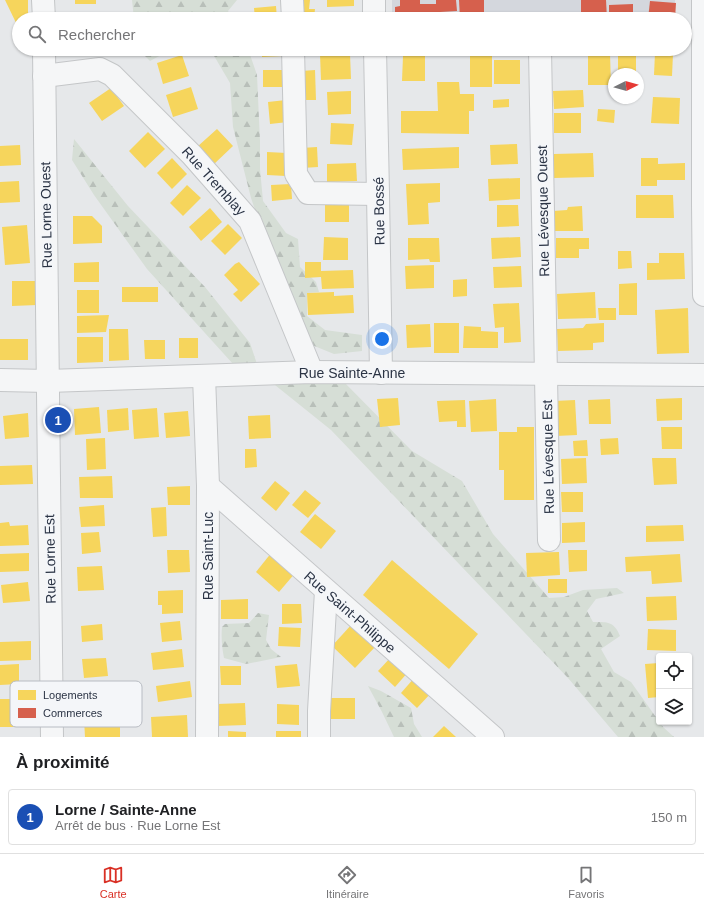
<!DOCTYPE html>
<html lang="fr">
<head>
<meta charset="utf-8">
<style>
  :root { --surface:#fff; --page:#f2f2f2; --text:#202124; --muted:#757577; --line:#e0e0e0; --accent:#d93025 }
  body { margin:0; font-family:Helvetica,sans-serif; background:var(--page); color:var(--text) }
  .controls { position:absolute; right:12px; bottom:12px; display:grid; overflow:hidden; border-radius:4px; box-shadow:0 1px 3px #0004 }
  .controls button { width:36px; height:36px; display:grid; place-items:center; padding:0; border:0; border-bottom:1px solid var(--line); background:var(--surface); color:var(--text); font:20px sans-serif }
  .compass { position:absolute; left:608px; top:68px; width:36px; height:36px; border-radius:50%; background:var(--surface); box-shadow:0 1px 3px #0004; rotate:85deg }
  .you { position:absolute; left:382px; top:339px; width:14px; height:14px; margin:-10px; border:3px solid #fff; border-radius:50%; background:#1a73e8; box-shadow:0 0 0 6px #1a73e833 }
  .badge { display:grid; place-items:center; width:26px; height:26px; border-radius:50%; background:var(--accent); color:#fff; font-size:13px; font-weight:700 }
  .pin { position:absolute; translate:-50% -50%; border:2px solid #fff; box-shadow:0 1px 4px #0006 }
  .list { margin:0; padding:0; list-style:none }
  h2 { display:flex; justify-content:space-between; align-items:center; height:52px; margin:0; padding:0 16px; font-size:17px }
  h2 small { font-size:13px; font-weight:400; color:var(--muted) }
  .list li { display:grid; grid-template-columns:26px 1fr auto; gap:12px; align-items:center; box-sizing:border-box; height:56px; margin:0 8px 8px; padding:0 8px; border:1px solid var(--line); border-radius:4px }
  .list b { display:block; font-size:15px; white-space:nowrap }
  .list p { margin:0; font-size:13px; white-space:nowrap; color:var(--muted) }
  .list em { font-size:13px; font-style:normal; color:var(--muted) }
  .icon { flex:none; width:22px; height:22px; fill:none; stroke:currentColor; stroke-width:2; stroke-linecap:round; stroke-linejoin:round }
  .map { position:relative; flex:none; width:704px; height:737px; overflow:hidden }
  .search { position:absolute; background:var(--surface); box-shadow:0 1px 3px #0004; left:12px; right:12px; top:12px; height:44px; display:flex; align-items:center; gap:10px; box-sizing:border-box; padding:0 14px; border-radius:22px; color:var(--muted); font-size:15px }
  .sheet { height:116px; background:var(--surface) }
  nav { display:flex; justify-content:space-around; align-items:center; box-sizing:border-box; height:56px; border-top:1px solid var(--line); background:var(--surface); font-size:11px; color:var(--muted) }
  nav a { display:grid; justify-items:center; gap:2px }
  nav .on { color:var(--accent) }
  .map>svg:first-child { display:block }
  .built { fill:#d4d7dd }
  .forest { fill:url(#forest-firs) }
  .homes { fill:#f6d55c }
  .shops { fill:#d6604d }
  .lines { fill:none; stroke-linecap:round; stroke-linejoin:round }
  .minor-casing { stroke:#c4c6c8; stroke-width:24 }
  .minor { stroke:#f5f6f7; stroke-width:22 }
  .labels { text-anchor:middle; stroke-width:4; stroke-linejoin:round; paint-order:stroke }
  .street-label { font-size:14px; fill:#2b3445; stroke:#f4f6f9 }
  .key { fill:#f4f6f9; stroke:#b8bcc3; stroke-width:1 }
  .key-label { font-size:11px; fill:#2b3445 }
</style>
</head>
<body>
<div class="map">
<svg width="704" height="737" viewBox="0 0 704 737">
  <defs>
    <pattern id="forest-firs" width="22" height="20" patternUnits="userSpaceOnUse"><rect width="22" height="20" fill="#d6ded6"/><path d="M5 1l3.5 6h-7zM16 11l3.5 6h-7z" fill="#b8bfb9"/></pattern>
  </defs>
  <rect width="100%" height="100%" fill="#e6e8ea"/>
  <rect class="built" x="392" y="0" width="283" height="19"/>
  <g class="forest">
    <polygon points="132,0 237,0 228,11 233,19 134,19"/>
    <polygon points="138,49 169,49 165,53 150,61"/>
    <polygon points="210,49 248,49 257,75 260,141 260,169 263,201 286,233 298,239 300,267 316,282 319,292 307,293 307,316 325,330 362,335 362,351 334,354 307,343 280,284 251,198 233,127 230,83"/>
    <path d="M74 139 128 206 205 287 250 343 260 373 341 379 412 451 462 481 493 534 549 598 564 597 583 590 617 588 624 593 596 599 587 611 593 622C607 622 614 621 620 636L601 649 614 672 631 682 663 727 674 737H618L568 678 331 430 260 373 233 364 147 269 94 195 72 160Z"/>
    <path d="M258 613 269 615 266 640 271 649 281 657 246 664 224 658C222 648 221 637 222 627L225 624 249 623Z"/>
    <polygon points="368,686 381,691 411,708 414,724 422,737 394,737 382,712"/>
  </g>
  <g class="homes">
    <polygon points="5,0 28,0 28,19 19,19 19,29"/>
    <rect x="75" y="0" width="21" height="4"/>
    <polygon points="300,0 310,0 309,9 315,9 314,19 299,19"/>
    <polygon points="327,0 354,0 354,6 327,7"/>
    <polygon points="276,6 277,19 255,19 254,8"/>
    <polygon points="262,49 283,49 283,56 262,57"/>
    <rect x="618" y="51" width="18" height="23"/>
    <rect x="470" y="53" width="22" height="34"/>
    <polygon points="655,53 673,54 672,76 654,75"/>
    <polygon points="320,54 350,54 351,79 321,80"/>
    <polygon points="588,54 610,54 611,85 588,85"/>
    <polygon points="182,55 189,76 163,84 157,63"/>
    <polygon points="403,56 425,56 425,81 402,81"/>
    <rect x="494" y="60" width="26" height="24"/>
    <rect x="263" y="70" width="23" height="17"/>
    <polygon points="315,70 316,100 302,100 301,71"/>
    <polygon points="437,82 459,82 460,94 474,94 474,111 469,111 469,134 401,133 401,111 438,111"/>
    <polygon points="191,87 198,109 173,117 166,95"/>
    <polygon points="111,88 124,106 102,121 89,103"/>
    <polygon points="583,90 584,107 554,109 553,91"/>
    <polygon points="351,91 351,114 328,115 327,92"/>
    <polygon points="653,97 680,98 679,124 651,123"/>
    <polygon points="509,99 509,107 493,108 493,100"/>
    <polygon points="286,100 288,122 270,124 268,102"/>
    <polygon points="598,109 615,110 614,123 597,121"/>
    <rect x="554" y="113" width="27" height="20"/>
    <polygon points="331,123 354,124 352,145 330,144"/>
    <polygon points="217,129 233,146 213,165 197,147"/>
    <polygon points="148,132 165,149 145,168 129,151"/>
    <polygon points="517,144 518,164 491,165 490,145"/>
    <polygon points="20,145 21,165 0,166 0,146"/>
    <polygon points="317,147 318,167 302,168 301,148"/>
    <polygon points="459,147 459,168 403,170 402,149"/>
    <polygon points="267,152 287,153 286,176 267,175"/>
    <polygon points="593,153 594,177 554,178 554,154"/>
    <polygon points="172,158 187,174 172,189 157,173"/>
    <polygon points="641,158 658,158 658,164 685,163 685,180 657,180 657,186 641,186"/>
    <polygon points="356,163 357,181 327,182 327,164"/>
    <polygon points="520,178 520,199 489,201 488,179"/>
    <polygon points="19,181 20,202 0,203 0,182"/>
    <polygon points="440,183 440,202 428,203 429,224 408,225 406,184"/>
    <polygon points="291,184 292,199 272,201 271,185"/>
    <polygon points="187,185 201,198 183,216 170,203"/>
    <polygon points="636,195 673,195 674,218 636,218"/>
    <rect x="325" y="201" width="24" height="21"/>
    <polygon points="497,205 518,205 519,226 497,227"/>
    <polygon points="582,206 583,231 553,231 553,211 567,210 568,207"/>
    <polygon points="210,208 222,222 201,241 189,227"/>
    <polygon points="73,216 92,216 102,226 102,243 73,244"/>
    <polygon points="228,224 242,238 225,255 211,241"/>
    <polygon points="27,225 30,263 5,265 2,227"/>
    <polygon points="324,237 348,238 348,260 323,260"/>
    <polygon points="520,237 521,257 492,259 491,238"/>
    <polygon points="408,238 439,238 440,262 430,262 429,259 408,260"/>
    <polygon points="556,238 589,238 589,249 579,249 579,258 556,258"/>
    <polygon points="618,251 631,251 632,268 618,269"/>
    <polygon points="659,253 684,253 685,279 647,280 647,263 659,263"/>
    <polygon points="99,262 99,282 74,282 74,263"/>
    <polygon points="239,262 260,284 241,302 233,294 238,290 224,275 235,264"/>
    <polygon points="305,262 321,262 321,271 353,270 354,288 322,289 321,277 305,278"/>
    <polygon points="434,265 434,288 406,289 405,266"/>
    <polygon points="521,266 522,287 494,288 493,267"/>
    <polygon points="467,279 467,296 453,297 453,280"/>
    <polygon points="12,281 36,281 37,305 12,306"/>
    <polygon points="637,283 637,315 619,315 619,284"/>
    <rect x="122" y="287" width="36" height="15"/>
    <rect x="77" y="290" width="22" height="23"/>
    <polygon points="334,292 334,296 353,295 354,313 308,315 307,293"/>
    <polygon points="595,292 596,318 558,319 557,294"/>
    <polygon points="519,303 521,342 504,343 504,327 495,328 493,304"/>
    <polygon points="598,308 616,308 616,320 599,320"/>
    <polygon points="688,308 689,353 657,354 655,310"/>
    <polygon points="109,315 106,332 77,333 77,316"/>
    <rect x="434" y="323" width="25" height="30"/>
    <polygon points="604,323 604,342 593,343 593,350 558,351 557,329 583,328 586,324"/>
    <polygon points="430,324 431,347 407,348 406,325"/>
    <polygon points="464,326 481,327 481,331 498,332 498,348 463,348"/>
    <polygon points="109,329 128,329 129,360 109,361"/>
    <polygon points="77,337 103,337 103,362 77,363"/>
    <rect x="179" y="338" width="19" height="20"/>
    <rect x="0" y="339" width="28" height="21"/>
    <polygon points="144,340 165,340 165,359 145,359"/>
    <polygon points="398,398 400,425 380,427 377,399"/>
    <polygon points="682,398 682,420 657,421 656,399"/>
    <polygon points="496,399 497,431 471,432 469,401"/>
    <polygon points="610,399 611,424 589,424 588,400"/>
    <polygon points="465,400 466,427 457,427 457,421 439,422 437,401"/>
    <polygon points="575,400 577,435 556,436 554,401"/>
    <polygon points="99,407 101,433 75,435 74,409"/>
    <polygon points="128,408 129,430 108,432 107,410"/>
    <polygon points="157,408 159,437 134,439 132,410"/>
    <polygon points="188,411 190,436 166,438 164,413"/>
    <polygon points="28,413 29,437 5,439 3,416"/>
    <polygon points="270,415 271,438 249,439 248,416"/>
    <polygon points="517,427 534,427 534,500 504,500 504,470 499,470 499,432 517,432"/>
    <polygon points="661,427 682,427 682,449 662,449"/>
    <polygon points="105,438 106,469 87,470 86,439"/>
    <polygon points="618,438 619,454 601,455 600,439"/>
    <polygon points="587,440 588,456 574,456 573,441"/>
    <polygon points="245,449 256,449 257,467 245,468"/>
    <polygon points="586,458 587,483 562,484 561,459"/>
    <polygon points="652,458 676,458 677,484 654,485"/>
    <polygon points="32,465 33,484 0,485 0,466"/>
    <polygon points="112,476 113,498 80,498 79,477"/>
    <polygon points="275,481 290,493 276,511 261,498"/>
    <polygon points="190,486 190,505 168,505 167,487"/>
    <polygon points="305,490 321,503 308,518 292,505"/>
    <polygon points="561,492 583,492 583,512 562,512"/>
    <polygon points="104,505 105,526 81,527 79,507"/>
    <polygon points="166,507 167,536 153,537 151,508"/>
    <polygon points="315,514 336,531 321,549 300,532"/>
    <polygon points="9,522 10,526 28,525 29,545 0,546 0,523"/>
    <polygon points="585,522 585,542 562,543 562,523"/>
    <polygon points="683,525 684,541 646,542 646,526"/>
    <polygon points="99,532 101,552 82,554 81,533"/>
    <polygon points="167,550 189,550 190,572 168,573"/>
    <polygon points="568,550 587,550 587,571 569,572"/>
    <polygon points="272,552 296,572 279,592 256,572"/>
    <polygon points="559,552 560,575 527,577 526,553"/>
    <polygon points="29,553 29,571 0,572 0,554"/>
    <polygon points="680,554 682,582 652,584 651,571 626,572 625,557"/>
    <polygon points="392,560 478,634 449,669 363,595"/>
    <polygon points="102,566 104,590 78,591 77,567"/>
    <rect x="548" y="579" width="19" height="14"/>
    <polygon points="28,582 30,601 3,603 1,585"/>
    <polygon points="183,590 183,613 162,614 162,605 158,605 158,591"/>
    <polygon points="676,596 677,620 647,621 646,597"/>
    <polygon points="248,599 248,619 221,619 221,600"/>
    <polygon points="282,604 301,604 302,623 282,624"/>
    <polygon points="180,621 182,640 162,642 160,623"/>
    <polygon points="102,624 103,640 82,642 81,626"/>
    <polygon points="352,624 376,646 355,668 332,646"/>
    <polygon points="279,627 301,628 300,647 278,646"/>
    <polygon points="648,629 676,630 676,651 647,650"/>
    <polygon points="31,641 31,660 0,661 0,642"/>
    <polygon points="182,649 184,667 153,670 151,653"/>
    <polygon points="392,656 409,671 395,687 378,671"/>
    <polygon points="106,658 108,676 84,678 82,659"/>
    <polygon points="659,663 659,697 648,698 645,664"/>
    <polygon points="19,664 19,684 0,685 0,665"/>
    <polygon points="297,664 300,686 277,688 275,666"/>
    <polygon points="220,666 241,666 241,685 221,685"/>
    <polygon points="415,677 432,692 417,708 401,693"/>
    <polygon points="190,681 192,697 158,702 156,686"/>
    <rect x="330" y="698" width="25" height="21"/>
    <rect x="0" y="699" width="31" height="28"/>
    <polygon points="245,703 246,725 217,726 217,704"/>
    <polygon points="277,704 299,705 299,725 277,724"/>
    <polygon points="187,715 188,737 152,737 151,717"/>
    <polygon points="84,719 120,719 120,737 85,737"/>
    <polygon points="444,726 456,737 433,737"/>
    <polygon points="228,731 246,732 246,737 228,737"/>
    <rect x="276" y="731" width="25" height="6"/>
  </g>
  <g class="shops">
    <polygon points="400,0 420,0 420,4 436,4 436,0 456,0 457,11 440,12 440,19 395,19 395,7 400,6"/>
    <polygon points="459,0 484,0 484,19 460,19"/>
    <polygon points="581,0 606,0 607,19 581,19"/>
    <polygon points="650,1 676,3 675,19 648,19"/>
    <polygon points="633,4 633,19 609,19 609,5"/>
  </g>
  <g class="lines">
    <g class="minor-casing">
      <g id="minor">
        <polyline points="43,0 44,19"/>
        <polyline points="292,0 293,19"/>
        <polyline points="374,0 374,19"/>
        <polyline points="703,0 703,205 704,295"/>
        <polyline points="44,49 52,737"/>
        <polyline points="293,49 296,174 308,193 378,194"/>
        <polyline points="375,49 378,194 381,373"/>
        <polyline points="540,49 549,540"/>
        <polyline points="44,76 100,69 112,75 192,155 250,221 312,372"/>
        <polyline points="204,376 208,486 207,737"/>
        <polyline points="0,380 48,381 312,372 704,375"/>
        <polyline points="208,486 493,737"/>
        <polyline points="319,737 319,711 326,591"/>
      </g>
    </g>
    <use href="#minor" class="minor"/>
  </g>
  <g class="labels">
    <g class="street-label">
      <text transform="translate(214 181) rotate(48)" y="5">Rue Tremblay</text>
      <text transform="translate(379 211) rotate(-91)" y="5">Rue Bossé</text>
      <text transform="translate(543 211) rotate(-91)" y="5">Rue Lévesque Ouest</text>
      <text transform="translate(46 215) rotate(-91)" y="5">Rue Lorne Ouest</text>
      <text x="352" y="378">Rue Sainte-Anne</text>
      <text transform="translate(548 457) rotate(-91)" y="5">Rue Lévesque Est</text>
      <text transform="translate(208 556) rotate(-90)" y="5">Rue Saint-Luc</text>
      <text transform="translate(50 559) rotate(-91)" y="5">Rue Lorne Est</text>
      <text transform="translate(350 612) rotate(41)" y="5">Rue Saint-Philippe</text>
    </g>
  </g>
  <rect x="10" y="681" width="132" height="46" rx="6" class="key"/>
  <rect x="18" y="690" width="18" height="10" fill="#f6d55c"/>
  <rect x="18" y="708" width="18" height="10" fill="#d6604d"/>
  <g class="key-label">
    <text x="43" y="699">Logements</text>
    <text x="43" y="717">Commerces</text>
  </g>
</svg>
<div class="controls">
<button><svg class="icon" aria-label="locate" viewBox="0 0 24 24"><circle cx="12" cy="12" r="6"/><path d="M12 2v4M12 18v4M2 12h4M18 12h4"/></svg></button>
<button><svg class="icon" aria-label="layers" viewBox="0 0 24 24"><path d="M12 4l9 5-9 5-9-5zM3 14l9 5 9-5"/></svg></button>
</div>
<svg class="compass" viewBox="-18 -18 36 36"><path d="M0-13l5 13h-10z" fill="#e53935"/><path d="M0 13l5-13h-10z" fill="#757577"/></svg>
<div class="you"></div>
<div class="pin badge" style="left:58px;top:420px;background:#1a4fb4">1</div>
<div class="search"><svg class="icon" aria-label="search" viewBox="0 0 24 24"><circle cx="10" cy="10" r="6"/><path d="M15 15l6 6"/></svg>Rechercher</div>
</div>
<section class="sheet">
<h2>À proximité<small></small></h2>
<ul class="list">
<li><span class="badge" style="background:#1a4fb4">1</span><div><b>Lorne / Sainte-Anne</b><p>Arrêt de bus · Rue Lorne Est</p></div><em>150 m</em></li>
</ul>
</section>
<nav>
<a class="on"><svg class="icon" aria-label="map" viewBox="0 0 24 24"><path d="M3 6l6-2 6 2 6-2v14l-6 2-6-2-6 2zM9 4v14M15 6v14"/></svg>Carte</a>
<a><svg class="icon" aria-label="directions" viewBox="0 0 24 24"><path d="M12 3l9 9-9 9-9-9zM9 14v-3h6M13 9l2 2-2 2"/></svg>Itinéraire</a>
<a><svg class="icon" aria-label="saved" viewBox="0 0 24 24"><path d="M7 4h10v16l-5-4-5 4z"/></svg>Favoris</a>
</nav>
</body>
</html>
